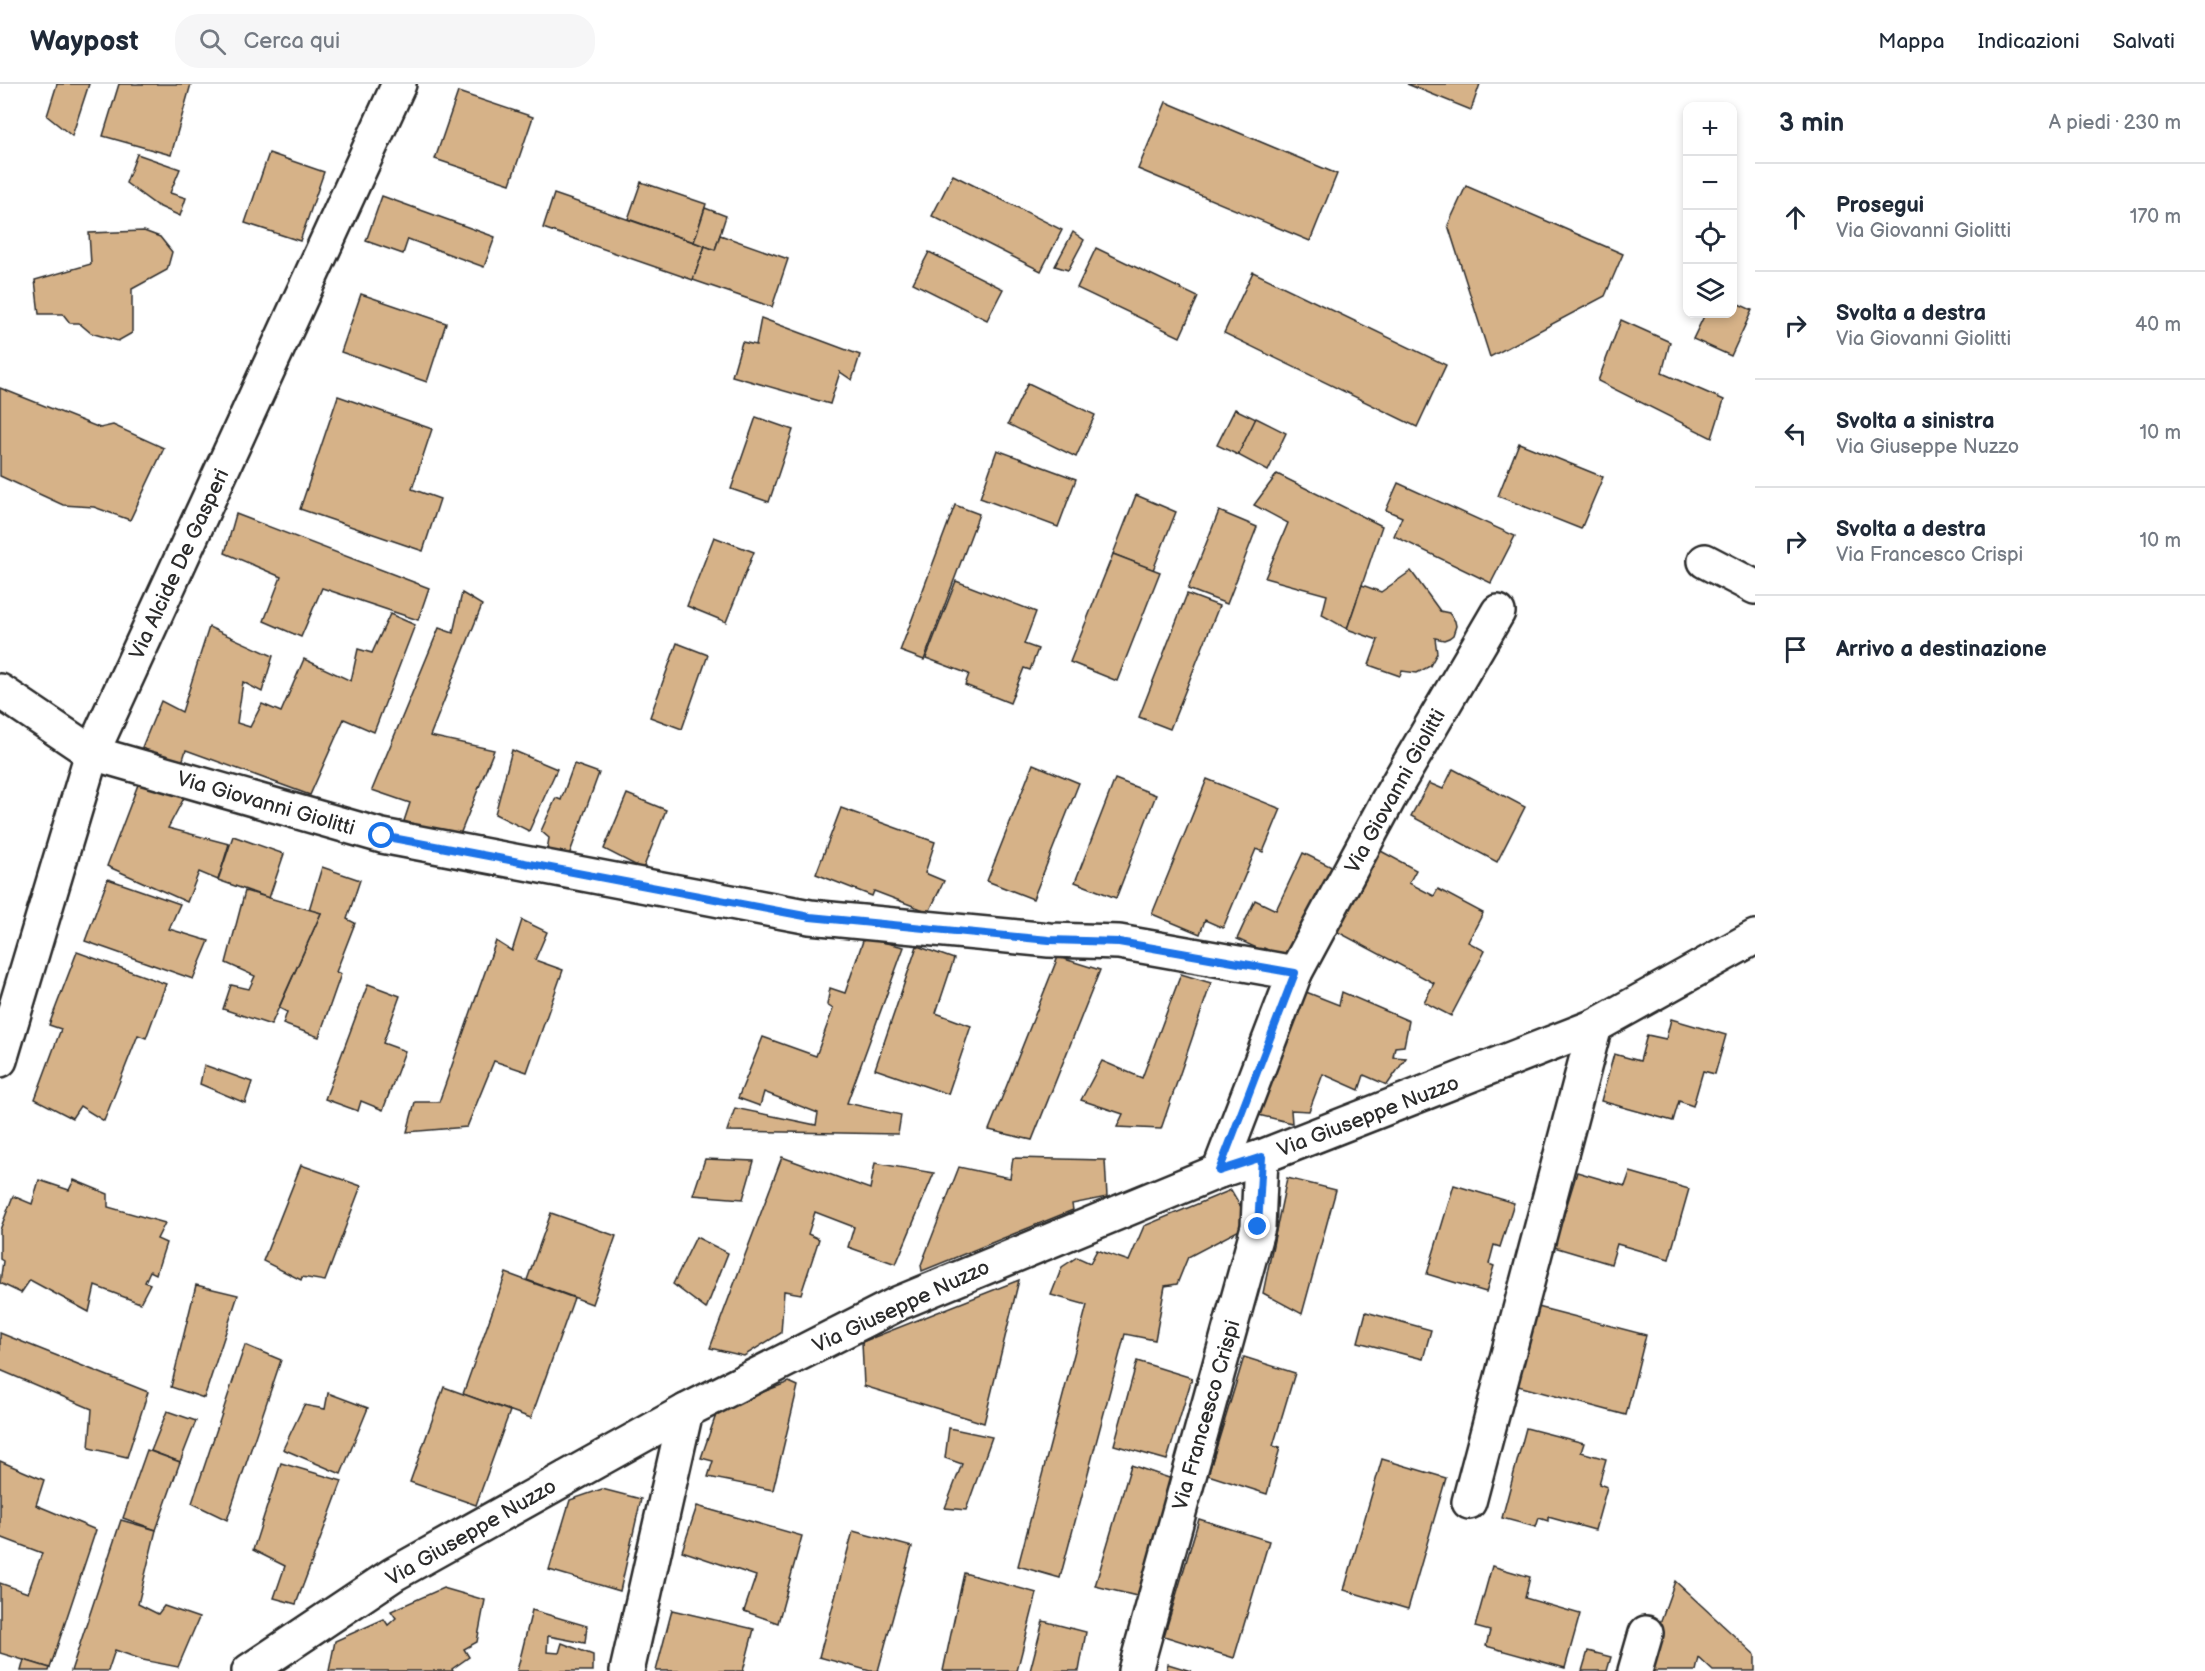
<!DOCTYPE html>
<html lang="it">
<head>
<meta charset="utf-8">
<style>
  :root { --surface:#fff; --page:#f6f6f7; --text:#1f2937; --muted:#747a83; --line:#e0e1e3 }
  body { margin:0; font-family:"Balsamiq Sans",sans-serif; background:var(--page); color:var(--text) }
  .controls { position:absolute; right:18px; top:18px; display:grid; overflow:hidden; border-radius:12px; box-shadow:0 3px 9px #0003 }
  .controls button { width:54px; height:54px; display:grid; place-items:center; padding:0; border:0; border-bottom:2px solid var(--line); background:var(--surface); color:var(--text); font:30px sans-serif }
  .stop { position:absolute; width:18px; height:18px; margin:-14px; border:4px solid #1a73e8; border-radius:50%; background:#fff }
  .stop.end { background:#1a73e8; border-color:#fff; box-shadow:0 2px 6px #0008 }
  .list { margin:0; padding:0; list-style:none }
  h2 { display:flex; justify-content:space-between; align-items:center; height:78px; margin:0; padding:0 24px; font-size:26px }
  h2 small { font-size:20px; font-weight:400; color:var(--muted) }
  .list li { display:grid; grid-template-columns:39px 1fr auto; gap:18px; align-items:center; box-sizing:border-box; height:108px; padding:0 24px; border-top:2px solid var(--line) }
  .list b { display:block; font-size:22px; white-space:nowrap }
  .list p { margin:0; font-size:20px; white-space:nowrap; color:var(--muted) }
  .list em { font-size:20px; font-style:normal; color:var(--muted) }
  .icon { flex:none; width:33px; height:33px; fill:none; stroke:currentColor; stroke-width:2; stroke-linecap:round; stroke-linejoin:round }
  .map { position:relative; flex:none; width:1755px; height:1587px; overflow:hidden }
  header { display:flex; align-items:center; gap:36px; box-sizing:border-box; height:84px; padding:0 30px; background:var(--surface); border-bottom:2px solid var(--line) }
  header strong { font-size:28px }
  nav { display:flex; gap:33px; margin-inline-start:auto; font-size:21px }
  .search { width:420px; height:54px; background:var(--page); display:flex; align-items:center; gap:15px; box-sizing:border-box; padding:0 21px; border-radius:24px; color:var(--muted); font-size:22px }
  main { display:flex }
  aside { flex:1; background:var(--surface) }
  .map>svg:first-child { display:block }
  .building { fill:#d6b288; stroke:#2b2b2b; stroke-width:1.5 }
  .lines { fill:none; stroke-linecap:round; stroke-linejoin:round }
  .minor-casing { stroke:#2b2b2b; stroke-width:38 }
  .major-casing { stroke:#2b2b2b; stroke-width:38 }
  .minor { stroke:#fff; stroke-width:33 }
  .major { stroke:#fff; stroke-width:33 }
  .route { stroke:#1a73e8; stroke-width:8 }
  .labels { text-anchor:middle; stroke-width:5; stroke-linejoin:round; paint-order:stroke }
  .street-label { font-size:21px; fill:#2b2b2b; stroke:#fff }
</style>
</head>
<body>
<header>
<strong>Waypost</strong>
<div class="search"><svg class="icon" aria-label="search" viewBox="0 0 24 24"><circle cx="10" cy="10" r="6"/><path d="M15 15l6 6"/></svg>Cerca qui</div>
<nav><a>Mappa</a><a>Indicazioni</a><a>Salvati</a></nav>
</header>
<main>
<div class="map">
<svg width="1755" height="1587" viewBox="0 0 1755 1587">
  <rect width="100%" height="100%" fill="#fff"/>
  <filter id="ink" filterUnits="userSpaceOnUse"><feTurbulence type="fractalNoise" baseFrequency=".0167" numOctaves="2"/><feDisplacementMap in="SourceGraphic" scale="12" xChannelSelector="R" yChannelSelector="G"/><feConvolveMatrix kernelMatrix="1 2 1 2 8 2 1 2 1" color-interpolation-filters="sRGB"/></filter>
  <g filter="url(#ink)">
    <g class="building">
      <polygon points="57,0 89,0 72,52 47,32"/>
      <polygon points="119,0 191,0 171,71 103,52"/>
      <polygon points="1407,0 1480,0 1471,26"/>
      <polygon points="458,8 533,33 510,100 435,75"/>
      <polygon points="1166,18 1337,90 1310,157 1138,85"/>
      <polygon points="269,69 324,88 300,157 245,139"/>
      <polygon points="137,70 180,85 170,109 186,114 180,132 156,121 126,99"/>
      <polygon points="953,91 1062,146 1041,187 932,132"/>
      <polygon points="641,98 706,120 694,158 628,135"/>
      <polygon points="1466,102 1623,170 1605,212 1490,273 1448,141"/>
      <polygon points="554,110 705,162 693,196 543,144"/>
      <polygon points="382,112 495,153 484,183 408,155 403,170 366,157"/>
      <polygon points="705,124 726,132 715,166 694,158"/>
      <polygon points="144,147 160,153 172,168 167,186 132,205 132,249 118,257 91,249 79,239 70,239 63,230 39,230 35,196 91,180 89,149"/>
      <polygon points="1073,148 1084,156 1068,186 1055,182"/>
      <polygon points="720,151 788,175 772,223 693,196 705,162 715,166"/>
      <polygon points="1096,164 1198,213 1180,253 1077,204"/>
      <polygon points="929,168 1003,205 987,236 913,199"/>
      <polygon points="1253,188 1446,281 1417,343 1224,249"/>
      <polygon points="361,210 446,239 427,298 341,268"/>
      <polygon points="1732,217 1752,226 1731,272 1693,255 1705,230 1732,230"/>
      <polygon points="761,234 860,271 852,296 840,288 830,320 732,292 742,258 756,261"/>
      <polygon points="1621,236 1670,258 1662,289 1724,316 1712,354 1598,297"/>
      <polygon points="1028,299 1095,331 1076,373 1008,340"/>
      <polygon points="0,304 100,344 113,341 164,364 130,436 94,423 63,421 0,392"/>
      <polygon points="338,312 432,345 412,405 440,415 423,467 300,425"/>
      <polygon points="1235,325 1256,335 1238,371 1217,361"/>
      <polygon points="756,333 793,346 769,418 731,405"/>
      <polygon points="1256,334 1286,349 1268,387 1238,371"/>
      <polygon points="1519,359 1603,393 1581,445 1498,412"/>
      <polygon points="997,366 1076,395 1058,443 980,414"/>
      <polygon points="1277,390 1382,442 1347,545 1322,531 1327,511 1265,494 1288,439 1254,421"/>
      <polygon points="1398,399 1515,452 1491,499 1394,452 1402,433 1386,426"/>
      <polygon points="1136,411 1176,428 1153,486 1113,470"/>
      <polygon points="955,421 979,430 924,576 900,567"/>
      <polygon points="1219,427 1257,443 1227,520 1188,505"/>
      <polygon points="236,430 429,504 418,536 322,504 301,553 264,537 281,493 225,469"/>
      <polygon points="714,453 754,468 726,538 687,522"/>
      <polygon points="1113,470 1160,488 1117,597 1070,578"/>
      <polygon points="1411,487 1440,527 1449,529 1455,537 1456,542 1453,551 1449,554 1444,556 1435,554 1437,569 1430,582 1417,589 1402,587 1400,592 1369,581 1378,556 1347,545 1362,501 1381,508"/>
      <polygon points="956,497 1036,528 1024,560 1038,565 1030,586 1024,584 1010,619 965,601 969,590 926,574"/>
      <polygon points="462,509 482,521 430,652 494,666 457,758 404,737 410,719 372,706 439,544 453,549"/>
      <polygon points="1187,510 1219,522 1170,645 1139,633"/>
      <polygon points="390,530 415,541 374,648 344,635 310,711 186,666 181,682 138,673 161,617 182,628 209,543 273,572 262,608 243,598 237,639 250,643 262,620 281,628 304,575 351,597 358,565 372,569"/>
      <polygon points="677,559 708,571 682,645 650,633"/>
      <polygon points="512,666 557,685 529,747 495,730"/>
      <polygon points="574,680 599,689 564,785 545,778 549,754 541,747 556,714 561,716"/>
      <polygon points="1033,680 1079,699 1033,815 987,797"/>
      <polygon points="1453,685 1525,723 1497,778 1411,732 1429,699 1443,705"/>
      <polygon points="1115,695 1156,711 1116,814 1075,798"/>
      <polygon points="1207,695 1281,725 1263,768 1256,765 1223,844 1205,836 1200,850 1152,830"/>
      <polygon points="139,698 185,712 168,744 229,760 218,796 199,788 187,818 107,782"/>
      <polygon points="627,710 666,726 643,785 604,765"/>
      <polygon points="841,724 935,758 925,789 944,797 929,828 874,807 872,812 816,790"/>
      <polygon points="233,752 284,770 269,814 218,796"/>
      <polygon points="1379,766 1416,786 1409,799 1434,812 1438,805 1483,829 1468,858 1485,867 1451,932 1424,918 1434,899 1336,847"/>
      <polygon points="1303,769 1338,786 1294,878 1264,864 1263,867 1237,855 1255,816 1276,826"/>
      <polygon points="322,783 360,796 347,835 355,839 336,888 341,890 319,953 283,940 287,928 279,924 321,829 309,826"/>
      <polygon points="108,795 180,820 169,845 209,857 193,895 85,857"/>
      <polygon points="245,807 321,829 271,941 223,925 231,901 249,905 255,892 226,879"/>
      <polygon points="522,836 547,848 535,876 563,886 527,988 494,977 467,1043 407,1048 415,1018 439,1018 496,857 512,867"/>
      <polygon points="864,854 904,863 847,1019 901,1031 898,1050 727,1047 735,1024 816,1041 818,1029 764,1008 760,1022 738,1014 763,953 816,972 833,925 827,921 830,904 845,909"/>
      <polygon points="917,862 954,875 936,929 971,942 948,1010 875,985"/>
      <polygon points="77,868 166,900 146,954 138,951 104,1037 80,1022 72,1034 35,1015 61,945 49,941"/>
      <polygon points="1058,873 1100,886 1032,1056 989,1046"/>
      <polygon points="1181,890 1211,899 1161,1045 1117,1043 1123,1030 1081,1016 1102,977 1142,994"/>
      <polygon points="368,900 400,912 383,959 405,967 383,1026 361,1017 358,1027 325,1015"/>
      <polygon points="1301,906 1339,921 1342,908 1409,937 1404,962 1395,963 1393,973 1406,974 1387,1001 1364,991 1359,1006 1323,990 1309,1027 1291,1026 1292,1039 1250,1029"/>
      <polygon points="1671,935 1726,951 1715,990 1703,987 1693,1022 1679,1017 1673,1037 1601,1017 1614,970 1640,977 1647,951 1666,955"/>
      <polygon points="204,981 252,998 245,1019 200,1000"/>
      <polygon points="782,1073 870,1105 875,1079 934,1089 896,1180 848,1163 854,1143 815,1128 808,1150 819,1155 801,1210 784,1207 781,1249 744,1272 710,1264"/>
      <polygon points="1013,1074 1105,1076 1107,1113 1072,1120 1073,1126 922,1187 921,1181 959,1083 1010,1094"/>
      <polygon points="705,1075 754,1077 743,1115 693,1111"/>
      <polygon points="301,1081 361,1102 325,1197 302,1193 301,1196 263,1177"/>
      <polygon points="1577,1088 1625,1102 1630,1088 1689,1105 1669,1175 1617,1160 1611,1180 1554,1163"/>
      <polygon points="1287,1094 1336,1106 1302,1230 1263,1209"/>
      <polygon points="39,1096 69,1106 74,1096 108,1110 108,1123 165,1139 157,1155 166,1159 156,1190 150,1187 145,1198 150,1200 140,1219 95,1202 89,1228 30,1196 21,1209 0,1199 3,1177 0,1175 0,1146 13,1112 32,1120"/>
      <polygon points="1454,1101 1514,1119 1500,1163 1494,1161 1489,1180 1494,1182 1486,1208 1427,1190"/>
      <polygon points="1231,1106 1251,1140 1188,1173 1177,1200 1165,1202 1155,1256 1125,1250 1060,1494 1018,1482 1087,1221 1051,1211 1062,1183 1077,1173 1090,1179 1097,1166 1129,1177 1144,1142"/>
      <polygon points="551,1129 616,1152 592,1220 527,1196"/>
      <polygon points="696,1153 728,1169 706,1225 673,1200"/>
      <polygon points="506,1189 574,1214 531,1334 463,1310"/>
      <polygon points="1019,1196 984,1339 864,1302 862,1258"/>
      <polygon points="196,1201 238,1211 204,1314 171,1303"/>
      <polygon points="1538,1223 1646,1251 1626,1331 1518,1302"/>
      <polygon points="1366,1228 1431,1246 1423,1275 1358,1258"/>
      <polygon points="0,1249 148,1308 127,1373 89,1364 92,1325 0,1286"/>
      <polygon points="245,1261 281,1276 227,1436 192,1419"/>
      <polygon points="1244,1273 1295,1289 1273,1362 1280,1364 1267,1410 1208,1391"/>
      <polygon points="1137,1277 1192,1294 1167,1376 1114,1361"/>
      <polygon points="789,1298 798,1302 773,1406 708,1393 713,1377 701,1374 718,1325"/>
      <polygon points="444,1303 510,1327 476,1421 410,1398"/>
      <polygon points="328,1309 368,1324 341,1390 283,1365 304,1321 325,1325"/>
      <polygon points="167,1327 196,1337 180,1378 151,1367"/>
      <polygon points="949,1344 992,1353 966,1426 945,1424 962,1380 945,1374"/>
      <polygon points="1526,1344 1584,1359 1581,1368 1606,1375 1599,1400 1607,1403 1595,1446 1548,1433 1548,1437 1539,1434 1536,1443 1502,1434"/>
      <polygon points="147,1366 180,1378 156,1446 123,1434"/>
      <polygon points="1382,1375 1446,1394 1408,1525 1344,1506"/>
      <polygon points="0,1377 44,1396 36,1421 96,1446 50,1584 0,1569 0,1499 28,1509 42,1469 0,1453"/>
      <polygon points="281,1379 342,1397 296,1520 274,1514 285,1482 253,1466"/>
      <polygon points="1131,1381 1175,1396 1137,1512 1095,1502"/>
      <polygon points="602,1405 641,1415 620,1507 549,1486 570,1416"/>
      <polygon points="697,1422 802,1452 778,1539 744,1527 756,1492 682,1467"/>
      <polygon points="1199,1435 1269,1457 1234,1574 1164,1552"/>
      <polygon points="121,1436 156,1446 138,1520 158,1530 164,1522 199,1534 178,1583 143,1576 115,1566 108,1587 71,1587"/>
      <polygon points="853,1447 912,1463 878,1587 870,1587 819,1573"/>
      <polygon points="1492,1482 1530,1493 1525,1514 1580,1530 1565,1584 1486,1562 1490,1547 1475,1543"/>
      <polygon points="964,1489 1037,1509 1017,1587 943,1587"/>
      <polygon points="1675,1497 1755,1571 1755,1587 1713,1587 1699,1574 1696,1587 1643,1587"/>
      <polygon points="443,1504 485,1516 477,1558 464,1565 469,1573 452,1585 453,1587 329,1587 335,1557 384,1535 388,1541 396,1534 391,1527"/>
      <polygon points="532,1526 587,1542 585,1559 548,1552 547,1568 559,1569 562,1559 593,1571 593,1587 517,1587"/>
      <polygon points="672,1526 754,1545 743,1587 656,1587"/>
      <polygon points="1043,1537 1086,1548 1079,1587 1030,1587"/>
      <polygon points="1588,1567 1611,1573 1607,1587 1582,1587"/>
      <polygon points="24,1576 50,1584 49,1587 21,1587"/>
      <polygon points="1168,1580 1191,1587 1166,1587"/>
    </g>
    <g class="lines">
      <g class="minor-casing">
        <g id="minor">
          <polyline points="1705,477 1755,503"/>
          <polyline points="0,607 92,669 382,752 810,833 1049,856 1119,858 1295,889 1219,1087"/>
          <polyline points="1295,889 1388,716 1498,528"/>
          <polyline points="1469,1418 1595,942"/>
          <polyline points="249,1587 394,1490 686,1327 899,1219 1219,1087 1261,1073 1595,942 1755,853"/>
          <polyline points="627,1587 686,1327"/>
          <polyline points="1135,1587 1258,1143 1261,1073"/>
          <polyline points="1635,1587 1646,1549"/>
        </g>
      </g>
      <g class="major-casing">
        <polyline id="major" points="0,976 92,669 399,0"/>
      </g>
      <use href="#minor" class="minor"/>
      <use href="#major" class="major"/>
    </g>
  </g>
  <g class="lines" filter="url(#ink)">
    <polyline class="route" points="382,752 810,833 1049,856 1119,858 1295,889 1219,1087 1262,1073 1258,1143"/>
  </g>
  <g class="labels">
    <g class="street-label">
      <text transform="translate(179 480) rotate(-65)" y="7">Via Alcide De Gasperi</text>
      <text transform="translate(1395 707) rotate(-61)" y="7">Via Giovanni Giolitti</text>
      <text transform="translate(266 719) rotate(16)" y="7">Via Giovanni Giolitti</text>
      <text transform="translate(1368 1032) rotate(-21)" y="7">Via Giuseppe Nuzzo</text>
      <text transform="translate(901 1222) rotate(-25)" y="7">Via Giuseppe Nuzzo</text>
      <text transform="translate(1206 1331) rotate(-74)" y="7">Via Francesco Crispi</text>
      <text transform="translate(471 1448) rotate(-30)" y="7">Via Giuseppe Nuzzo</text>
    </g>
  </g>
</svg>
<div class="controls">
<button>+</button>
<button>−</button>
<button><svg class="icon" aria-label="locate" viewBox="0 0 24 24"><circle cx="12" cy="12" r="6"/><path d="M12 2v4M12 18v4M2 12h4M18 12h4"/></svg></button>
<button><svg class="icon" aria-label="layers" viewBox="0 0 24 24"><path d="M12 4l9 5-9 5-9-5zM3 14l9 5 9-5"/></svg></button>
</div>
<div class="stop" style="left:382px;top:752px"></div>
<div class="stop end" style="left:1258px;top:1143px"></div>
</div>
<aside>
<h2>3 min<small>A piedi · 230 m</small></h2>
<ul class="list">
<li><svg class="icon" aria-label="ahead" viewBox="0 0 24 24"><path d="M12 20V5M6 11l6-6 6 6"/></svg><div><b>Prosegui</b><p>Via Giovanni Giolitti</p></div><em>170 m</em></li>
<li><svg class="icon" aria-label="right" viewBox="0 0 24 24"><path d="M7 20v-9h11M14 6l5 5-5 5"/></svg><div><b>Svolta a destra</b><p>Via Giovanni Giolitti</p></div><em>40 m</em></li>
<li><svg class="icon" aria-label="left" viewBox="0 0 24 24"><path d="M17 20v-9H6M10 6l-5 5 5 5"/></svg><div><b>Svolta a sinistra</b><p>Via Giuseppe Nuzzo</p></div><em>10 m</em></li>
<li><svg class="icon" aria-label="right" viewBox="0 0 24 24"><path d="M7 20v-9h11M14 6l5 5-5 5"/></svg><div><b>Svolta a destra</b><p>Via Francesco Crispi</p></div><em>10 m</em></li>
<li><svg class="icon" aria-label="arrive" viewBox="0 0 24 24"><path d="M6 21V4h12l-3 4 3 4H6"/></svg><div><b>Arrivo a destinazione</b></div></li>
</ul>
</aside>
</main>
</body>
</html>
